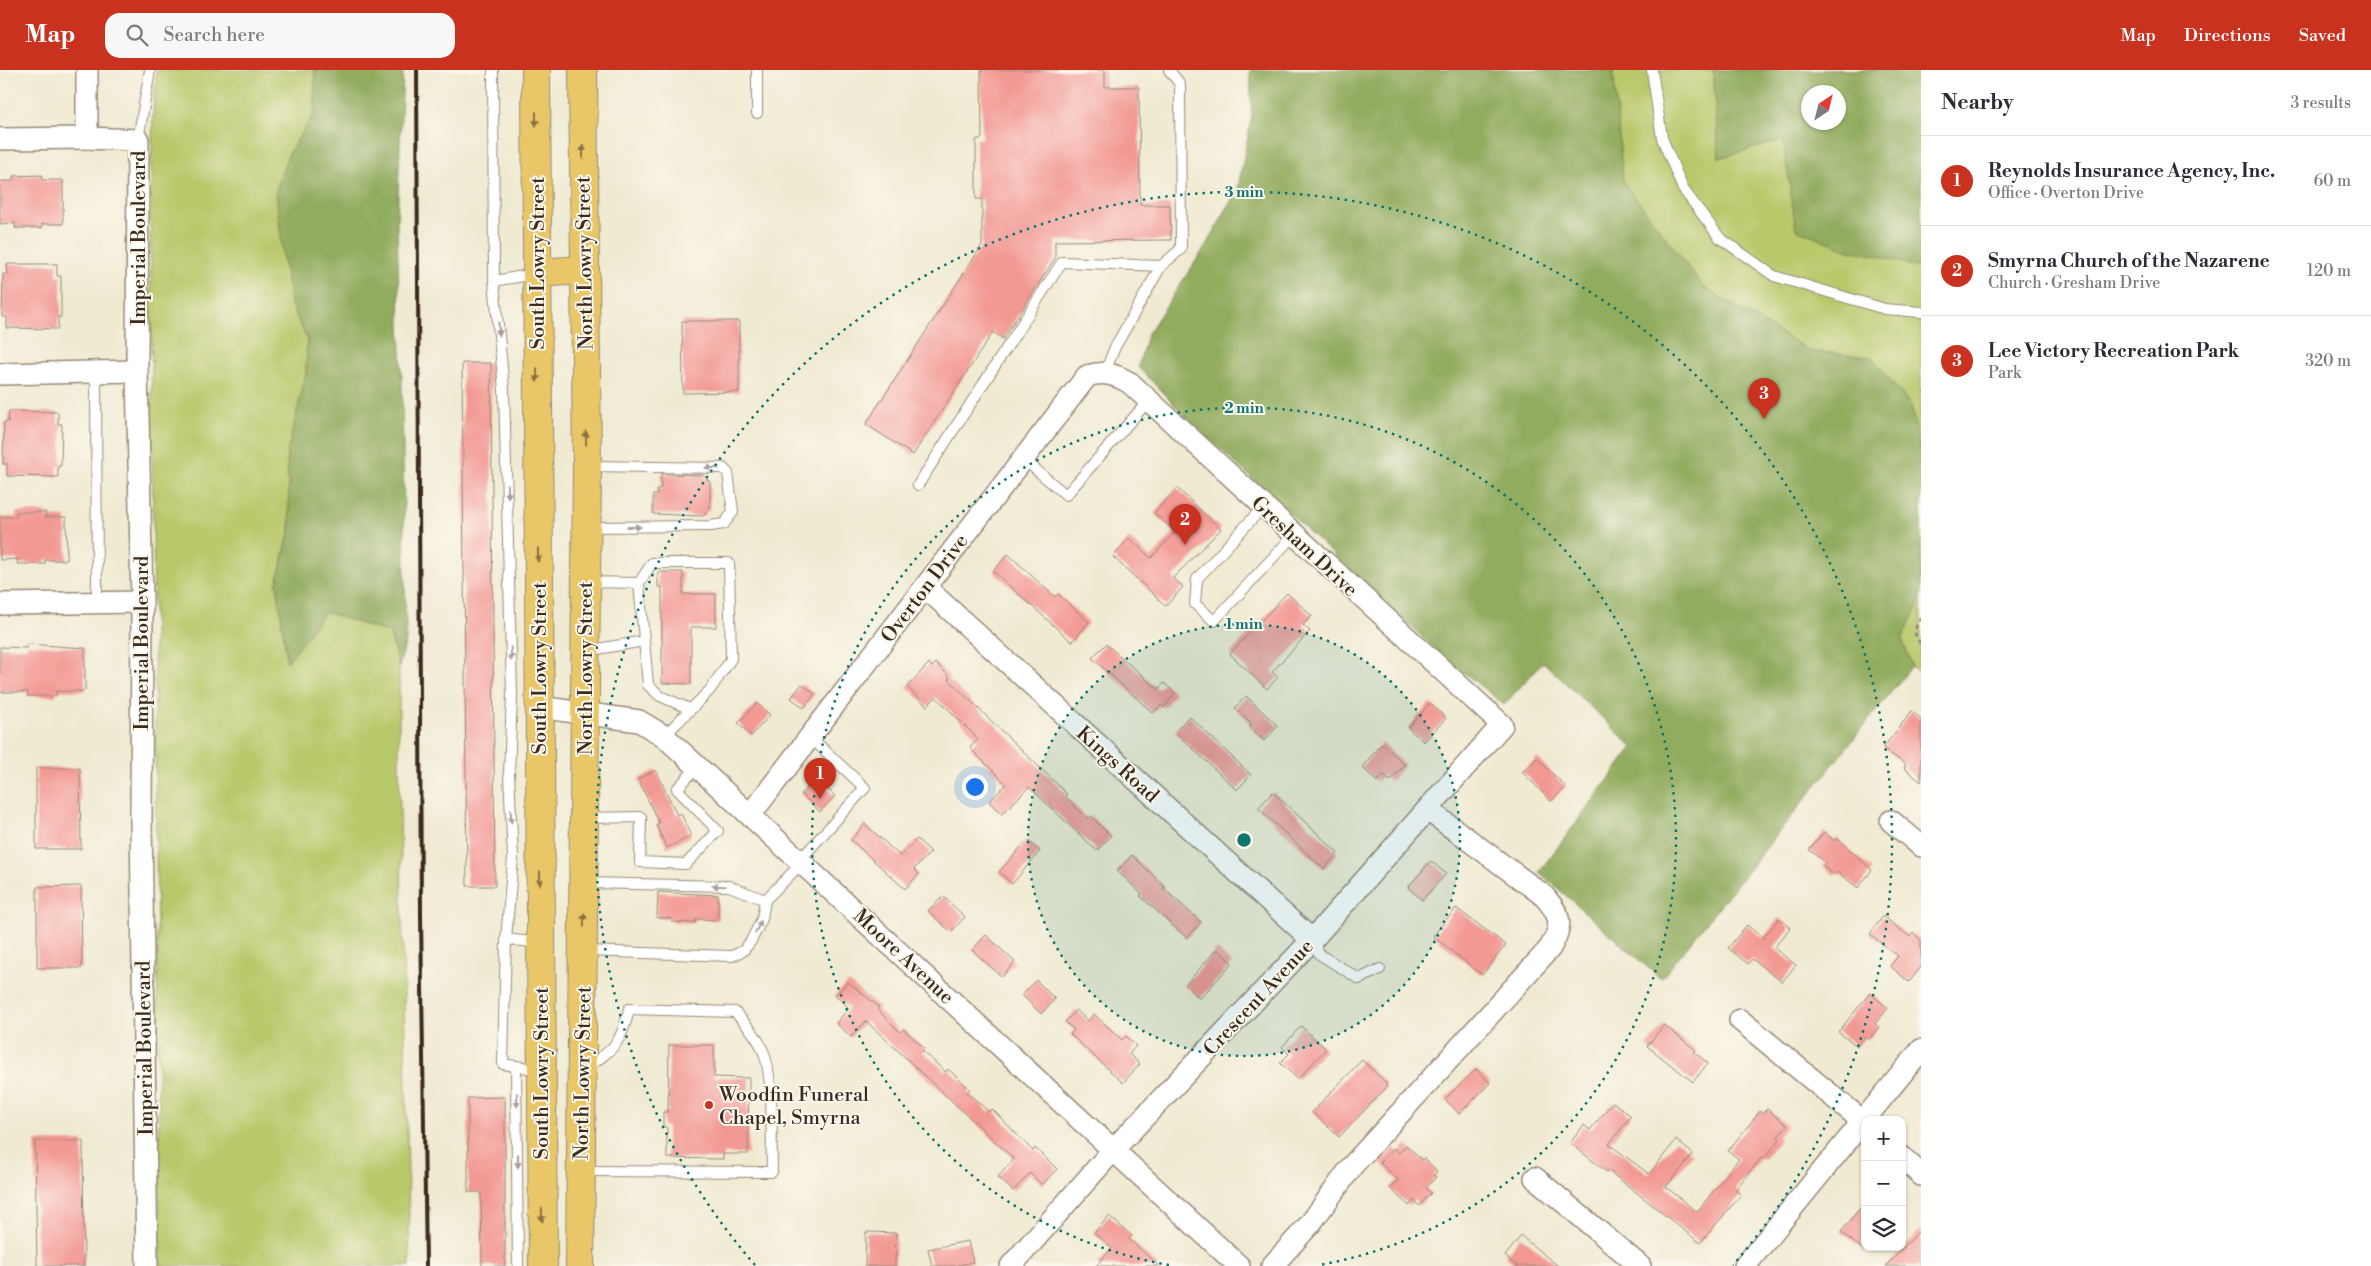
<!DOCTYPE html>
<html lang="en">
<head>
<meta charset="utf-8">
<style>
  :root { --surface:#fff; --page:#f7f7f7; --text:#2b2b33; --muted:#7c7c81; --line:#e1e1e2; --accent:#c8321e }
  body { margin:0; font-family:"Libre Bodoni",serif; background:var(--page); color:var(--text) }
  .controls { position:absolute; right:15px; bottom:15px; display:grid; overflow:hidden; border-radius:10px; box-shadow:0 1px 4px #0004 }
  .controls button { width:45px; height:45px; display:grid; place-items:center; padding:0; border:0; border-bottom:1px solid var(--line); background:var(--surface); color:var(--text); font:25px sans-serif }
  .compass { position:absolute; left:1801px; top:15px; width:45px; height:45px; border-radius:50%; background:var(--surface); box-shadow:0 1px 4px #0004; rotate:35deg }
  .you { position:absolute; left:974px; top:716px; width:18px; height:18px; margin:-12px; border:4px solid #fff; border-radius:50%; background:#1a73e8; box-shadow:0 0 0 8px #1a73e833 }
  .badge { display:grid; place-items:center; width:32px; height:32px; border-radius:50%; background:var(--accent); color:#fff; font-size:16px; font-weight:700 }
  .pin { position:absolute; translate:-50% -41px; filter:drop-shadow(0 1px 2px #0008) }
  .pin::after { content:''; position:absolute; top:26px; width:18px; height:15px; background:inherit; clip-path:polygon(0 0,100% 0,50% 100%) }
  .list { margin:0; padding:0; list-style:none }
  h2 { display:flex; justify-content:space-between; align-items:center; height:65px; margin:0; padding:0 20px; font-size:21px }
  h2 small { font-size:16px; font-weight:400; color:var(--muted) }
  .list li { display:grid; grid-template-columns:32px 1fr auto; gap:15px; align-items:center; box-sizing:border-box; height:90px; padding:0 20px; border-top:1px solid var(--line) }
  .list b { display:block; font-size:19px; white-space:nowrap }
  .list p { margin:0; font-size:16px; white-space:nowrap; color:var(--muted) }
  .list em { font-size:16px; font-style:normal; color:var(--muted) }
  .icon { flex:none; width:28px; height:28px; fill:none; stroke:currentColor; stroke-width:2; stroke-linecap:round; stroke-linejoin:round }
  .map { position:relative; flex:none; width:1921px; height:1196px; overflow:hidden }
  header { display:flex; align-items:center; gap:30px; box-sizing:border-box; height:70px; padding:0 25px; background:var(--accent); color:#fff }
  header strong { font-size:24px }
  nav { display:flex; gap:28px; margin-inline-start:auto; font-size:18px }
  .search { width:350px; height:45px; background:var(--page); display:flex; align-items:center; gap:12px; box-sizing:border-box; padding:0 18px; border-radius:15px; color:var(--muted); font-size:19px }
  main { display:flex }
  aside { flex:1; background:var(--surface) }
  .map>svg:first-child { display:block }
  .green { fill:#b9c86a; stroke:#7a7944; fill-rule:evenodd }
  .forest { fill:#92ac5e; stroke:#666b3e; fill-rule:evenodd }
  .building { fill:#f39994 }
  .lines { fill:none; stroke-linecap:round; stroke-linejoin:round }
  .service-casing { stroke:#968a78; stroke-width:12 }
  .minor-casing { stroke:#968a78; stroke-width:24 }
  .primary-casing { stroke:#968a78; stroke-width:30 }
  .path { stroke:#968a78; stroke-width:3; stroke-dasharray:4 4; stroke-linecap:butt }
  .service { stroke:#fff; stroke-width:10 }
  .minor { stroke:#fff; stroke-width:21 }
  .primary { stroke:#e9c769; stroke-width:28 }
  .rail { stroke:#3b2a1e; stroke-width:4 }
  .oneway { fill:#897140 }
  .oneway2 { fill:#a79f9a }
  .ring { fill:none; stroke:#0f766e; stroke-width:2.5; stroke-dasharray:2.5 5 }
  .poi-dot { fill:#c8321e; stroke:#fbf7ec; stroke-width:2 }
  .labels { text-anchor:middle; stroke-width:4; stroke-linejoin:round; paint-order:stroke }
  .street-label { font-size:20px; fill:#3b2a1e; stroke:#fbf7ec }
  .poi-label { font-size:20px; fill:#3b2a1e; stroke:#fbf7ec; text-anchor:start }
  .centre { fill:#0f766e; stroke:#fbf7ec; stroke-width:2.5 }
  .ring-label { font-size:15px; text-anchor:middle; font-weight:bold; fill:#0f766e; stroke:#fbf7ec; stroke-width:4; stroke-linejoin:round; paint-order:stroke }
</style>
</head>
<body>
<header>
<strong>Map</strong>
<div class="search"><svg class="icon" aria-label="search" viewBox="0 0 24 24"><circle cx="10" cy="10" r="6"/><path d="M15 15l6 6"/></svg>Search here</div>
<nav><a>Map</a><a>Directions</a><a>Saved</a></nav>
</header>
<main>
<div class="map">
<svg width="1921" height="1196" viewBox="0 0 1921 1196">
  <rect width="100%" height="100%" fill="#fbf7ec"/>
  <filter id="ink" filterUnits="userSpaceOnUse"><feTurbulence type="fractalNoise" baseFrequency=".02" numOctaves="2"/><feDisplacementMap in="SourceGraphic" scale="10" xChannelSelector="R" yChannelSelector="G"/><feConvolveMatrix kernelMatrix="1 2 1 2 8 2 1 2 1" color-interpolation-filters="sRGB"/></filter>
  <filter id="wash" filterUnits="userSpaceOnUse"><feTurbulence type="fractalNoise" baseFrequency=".0096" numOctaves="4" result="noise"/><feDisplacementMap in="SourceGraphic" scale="20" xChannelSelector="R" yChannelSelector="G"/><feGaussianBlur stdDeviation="1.12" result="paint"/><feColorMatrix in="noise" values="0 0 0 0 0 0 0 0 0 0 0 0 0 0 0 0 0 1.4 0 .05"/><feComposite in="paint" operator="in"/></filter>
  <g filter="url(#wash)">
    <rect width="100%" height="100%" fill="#f0ead2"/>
    <g class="green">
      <polygon points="157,0 315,0 315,43 288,85 292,237 307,269 306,309 287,383 290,460 277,513 287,592 325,542 390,563 399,597 399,697 410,1196 160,1196 150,123 154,21"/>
      <path d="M1363 0H1921V604L1912 596ZM1808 22H1838V52H1808Z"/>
    </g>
    <g class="forest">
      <polygon points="315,0 403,0 397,153 402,316 406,570 399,597 390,563 325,542 287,592 277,513 290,460 287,383 306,304 307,269 292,237 283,188 276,120 288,85 315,43"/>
      <polygon points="1250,0 1613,0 1623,111 1703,217 1810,281 1871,287 1911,335 1921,384 1921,529 1902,569 1912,596 1661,909 1539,802 1633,677 1543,592 1504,635 1434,578 1190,351 1138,297 1147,265 1209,171 1238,118 1252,45"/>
      <path d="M1713 0H1921V199L1884 187 1849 180 1796 159 1783 70 1719 88ZM1838 22V52H1808V22Z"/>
    </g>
    <g id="blocks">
      <g class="building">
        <polygon points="981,0 1105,0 1105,17 1139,17 1140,135 1170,135 1171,170 1055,171 1055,188 1003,269 993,262 913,385 866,354 982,175 982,129 976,129 976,70 982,68"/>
        <polygon points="42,105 42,110 63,110 63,154 42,154 42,158 15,158 15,153 0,154 0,111 13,111 13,106"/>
        <polygon points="7,194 57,194 57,206 61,206 61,247 58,247 58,259 7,258 7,247 2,247 3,204 8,204"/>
        <polygon points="682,251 739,251 739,322 683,323"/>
        <polygon points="462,293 491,293 495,816 467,816"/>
        <polygon points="9,341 58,342 58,354 62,354 61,396 58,396 58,407 7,406 7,394 3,394 4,352 8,352"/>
        <polygon points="661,404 703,405 710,412 710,439 703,446 653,444 653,425 657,425 657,419 661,418"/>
        <polygon points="1177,418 1221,459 1173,508 1183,517 1166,536 1113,487 1129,468 1151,488 1175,462 1154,443"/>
        <polygon points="16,442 46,442 45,447 66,447 67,490 45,490 45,494 17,494 18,489 0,490 0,447 16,447"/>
        <polygon points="1008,484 1055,527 1058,524 1089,552 1072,572 993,501"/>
        <polygon points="658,502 683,502 683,524 716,524 716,557 691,557 691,614 662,613 662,517 658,517"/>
        <polygon points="1287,523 1312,546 1303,555 1310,561 1272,602 1278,607 1267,619 1230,584"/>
        <polygon points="27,574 85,578 85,621 56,621 56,626 27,626 28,622 0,622 0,577 27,578"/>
        <polygon points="1106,574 1158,619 1164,613 1175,623 1164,638 1161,635 1153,643 1092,588"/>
        <polygon points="929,593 932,597 936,593 950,607 948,609 1067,724 1065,726 1088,749 1091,746 1111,766 1097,781 1029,717 1002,744 989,732 1006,714 970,678 978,669 936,627 927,636 907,617"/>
        <polygon points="802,614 815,624 804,638 791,628"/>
        <polygon points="1246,626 1278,656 1264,671 1249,656 1252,654 1235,638"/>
        <polygon points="757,633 770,645 751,666 738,653"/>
        <polygon points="1430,633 1446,648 1424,672 1408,658"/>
        <polygon points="1912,641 1921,649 1921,712 1904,698 1906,695 1883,678"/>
        <polygon points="1189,646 1251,705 1237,720 1175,662"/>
        <polygon points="1382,673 1405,695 1390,711 1384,705 1377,712 1362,697"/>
        <polygon points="1537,688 1566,717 1551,731 1522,702"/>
        <polygon points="36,698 80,698 81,779 36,779"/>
        <polygon points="656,700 677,745 681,743 691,766 667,778 656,755 659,753 638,709"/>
        <polygon points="816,708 835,726 820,742 801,724"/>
        <polygon points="1273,722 1338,783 1324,799 1258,738"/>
        <polygon points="865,754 900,786 917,769 931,782 914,799 919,804 905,819 851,770"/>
        <polygon points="1824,762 1835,771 1837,768 1872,800 1858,818 1837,802 1834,805 1823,796 1826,793 1809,780"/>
        <polygon points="1027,770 1040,781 1012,814 999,802"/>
        <polygon points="1132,785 1165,817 1163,818 1201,852 1187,868 1140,826 1142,824 1117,801"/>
        <polygon points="1431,791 1446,804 1422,830 1408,817"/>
        <polygon points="81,816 82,898 37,898 37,817"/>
        <polygon points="658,822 718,825 718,850 696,849 695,853 672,852 672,848 657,848"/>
        <polygon points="943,826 965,847 951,862 928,841"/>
        <polygon points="1456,838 1506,875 1482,905 1433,866"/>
        <polygon points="1883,846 1910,867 1913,863 1921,870 1921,897 1909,912 1890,896 1898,886 1870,864"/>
        <polygon points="1779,848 1790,858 1774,878 1796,895 1782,912 1752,889 1748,894 1728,878 1747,855 1763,868"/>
        <polygon points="986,865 1015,892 1002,907 972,880"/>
        <polygon points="1217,879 1232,893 1200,929 1185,915"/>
        <polygon points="1036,910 1055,929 1041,944 1022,925"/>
        <polygon points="848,912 879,937 877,939 900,962 903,959 908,963 924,978 922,981 946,1002 948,999 970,1019 967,1022 989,1042 992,1039 1033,1081 1035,1078 1057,1099 1042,1115 1030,1103 1013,1121 998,1107 1014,1089 866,951 851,967 836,953 849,938 835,925"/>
        <polygon points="1870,923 1888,938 1875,954 1879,957 1868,970 1865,967 1857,976 1838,962"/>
        <polygon points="1076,940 1088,951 1094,944 1122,970 1126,966 1136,976 1129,984 1140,994 1123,1013 1070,964 1074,960 1065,952"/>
        <polygon points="1664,955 1696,980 1694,982 1708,993 1693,1012 1647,976"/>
        <polygon points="1301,956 1326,979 1298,1009 1280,993 1289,984 1282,977"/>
        <polygon points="669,975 714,975 714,1007 749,1008 748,1084 723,1084 723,1089 667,1088 667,1057 663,1056 663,1042 668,1042"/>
        <polygon points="1362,990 1386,1013 1386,1018 1339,1067 1312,1042"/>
        <polygon points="1476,999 1490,1013 1459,1044 1445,1029"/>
        <polygon points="505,1027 505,1196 482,1196 481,1122 468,1122 468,1028"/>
        <polygon points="1613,1032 1631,1046 1609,1074 1649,1104 1676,1070 1693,1084 1666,1117 1697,1142 1739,1089 1728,1081 1760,1041 1763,1043 1767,1039 1787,1055 1778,1067 1780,1069 1764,1089 1761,1088 1735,1120 1741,1125 1700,1173 1608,1100 1607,1102 1570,1073 1584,1055 1590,1060"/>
        <polygon points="35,1071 83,1071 84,1196 37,1196"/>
        <polygon points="1406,1075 1422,1090 1424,1088 1437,1101 1434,1105 1436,1107 1426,1118 1431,1123 1419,1136 1414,1130 1409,1136 1390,1118 1398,1110 1380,1093 1394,1078 1399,1083"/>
        <polygon points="1865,1132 1865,1181 1841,1162"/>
        <polygon points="1109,1146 1132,1166 1129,1169 1159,1196 1096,1196 1112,1178 1094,1163"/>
        <polygon points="1921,1159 1921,1196 1886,1196"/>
        <polygon points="866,1162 896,1163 895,1196 865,1196"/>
        <polygon points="1521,1166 1558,1196 1517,1196 1505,1186"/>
        <polygon points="968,1171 973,1192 954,1196 932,1196 928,1179"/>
      </g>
    </g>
  </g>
  <g filter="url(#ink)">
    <use href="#blocks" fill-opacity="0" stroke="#968a78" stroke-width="1"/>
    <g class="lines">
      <g class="service-casing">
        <g id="service">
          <polyline points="493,0 494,211 504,320 512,625 509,704 513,788 506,869 503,994 541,1000"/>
          <polyline points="1652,0 1662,68 1683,119 1720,168 1774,206 1885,239 1921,242"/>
          <polyline points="757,43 757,0"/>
          <polyline points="138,70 150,0"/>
          <polyline points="494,211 535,204"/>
          <polyline points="96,302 97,533"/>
          <polyline points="1105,302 1115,277 1161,196"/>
          <polyline points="1022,388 1066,425 1149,330"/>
          <polyline points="587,396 723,398 728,403 733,442 724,454 711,456 589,457"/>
          <polyline points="918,415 1062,192 1161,196 1181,179 1180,14 1169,0"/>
          <polyline points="1263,437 1197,509 1195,534 1214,551 1293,466"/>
          <polyline points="587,512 639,513 652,493 729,493 731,589 710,620 664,666"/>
          <polyline points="639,513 648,615 660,626 690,639"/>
          <polyline points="586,581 644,571"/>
          <polyline points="586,748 641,747 640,792 686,794 718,761 677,719 697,697"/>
          <polyline points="799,791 865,718 809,666"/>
          <polyline points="584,813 729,816 765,830"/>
          <polyline points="506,869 540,873"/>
          <polyline points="1312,870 1319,884 1359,909 1380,899"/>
          <polyline points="585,881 732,886 743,881 751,871 762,849 765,830 802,793"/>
          <polyline points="516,996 518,1196"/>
          <path d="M583 1101 772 1102C771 1069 774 1011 764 983 758 966 746 955 735 942L629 939C622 973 613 980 585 999"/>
        </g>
      </g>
      <g class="minor-casing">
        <g id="minor">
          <polyline points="87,0 87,68 138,70 137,301 142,532 141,749 147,1196"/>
          <polyline points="0,69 87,68"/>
          <polyline points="0,304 137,301"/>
          <polyline points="925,517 1312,870"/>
          <polyline points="0,534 142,532"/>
          <polyline points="539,637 639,651 664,666 1239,1196"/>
          <path d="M750 745 1087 306C1104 301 1115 304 1130 313L1502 655 1312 870 1114 1079 1011 1196"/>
          <polyline points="1891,751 1921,776"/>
          <polyline points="1740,950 1865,1053"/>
          <polyline points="1902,1087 1921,1105"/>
          <polyline points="1535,1108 1640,1196"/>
          <path d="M1272 1196 1310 1154 1352 1096 1550 878C1564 854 1561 845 1543 825L1428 740"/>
          <polyline points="1745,1196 1921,980"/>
        </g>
      </g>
      <g class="primary-casing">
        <g id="primary">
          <polyline points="536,0 543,1196"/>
          <polyline points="537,203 584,200"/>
          <polyline points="580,1196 587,396 583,0"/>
        </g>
      </g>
      <path class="path" d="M1921 548C1914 558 1913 565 1921 574"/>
      <use href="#service" class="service"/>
      <use href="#minor" class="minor"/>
      <use href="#primary" class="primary"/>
      <polyline class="rail" points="417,0 421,846 426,1196"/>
    </g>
    <defs><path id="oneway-solid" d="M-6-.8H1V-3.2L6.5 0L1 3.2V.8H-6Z" transform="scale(1.25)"/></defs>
    <g class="oneway">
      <use href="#oneway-solid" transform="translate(536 49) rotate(90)"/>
      <use href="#oneway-solid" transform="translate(583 82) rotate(-90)"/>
      <use href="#oneway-solid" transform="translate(537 305) rotate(90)"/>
      <use href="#oneway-solid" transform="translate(586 368) rotate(-91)"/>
      <use href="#oneway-solid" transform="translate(538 485) rotate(90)"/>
      <use href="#oneway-solid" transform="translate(540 808) rotate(90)"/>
      <use href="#oneway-solid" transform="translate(584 850) rotate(-89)"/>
      <use href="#oneway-solid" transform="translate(542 1145) rotate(89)"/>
    </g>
    <g class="oneway2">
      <use href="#oneway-solid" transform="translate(499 259) rotate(85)"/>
      <use href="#oneway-solid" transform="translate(712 398) rotate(-179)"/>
      <use href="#oneway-solid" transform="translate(508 421) rotate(88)"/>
      <use href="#oneway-solid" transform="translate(634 457)"/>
      <use href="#oneway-solid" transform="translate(511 584) rotate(88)"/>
      <use href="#oneway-solid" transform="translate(511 746) rotate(88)"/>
      <use href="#oneway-solid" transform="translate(719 816) rotate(-179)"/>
      <use href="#oneway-solid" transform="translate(758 857) rotate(-64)"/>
      <use href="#oneway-solid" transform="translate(517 1030) rotate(89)"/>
      <use href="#oneway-solid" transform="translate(518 1091) rotate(91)"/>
    </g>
  </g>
  <circle cx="1244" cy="770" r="216" fill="#0f766e" fill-opacity=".12"/>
  <g class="ring">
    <circle cx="1244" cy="770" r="216"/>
    <path d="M1169 1195A432 432 0 1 1 1319 1195"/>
    <path d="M755 1195A648 648 0 1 1 1733 1195"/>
  </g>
  <circle class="poi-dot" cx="709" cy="1035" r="5"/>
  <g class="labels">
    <g class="street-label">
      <text transform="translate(138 168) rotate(-90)" y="7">Imperial Boulevard</text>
      <text transform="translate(537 193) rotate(-90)" y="7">South Lowry Street</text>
      <text transform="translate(584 193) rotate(-91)" y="7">North Lowry Street</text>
      <text transform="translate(1305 476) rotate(43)" y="7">Gresham Drive</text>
      <text transform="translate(924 518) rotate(-53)" y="7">Overton Drive</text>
      <text transform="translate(141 573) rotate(-90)" y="7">Imperial Boulevard</text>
      <text transform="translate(539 598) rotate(-90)" y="7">South Lowry Street</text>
      <text transform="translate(585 598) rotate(-90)" y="7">North Lowry Street</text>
      <text transform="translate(1118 694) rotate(42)" y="7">Kings Road</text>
      <text transform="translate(904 886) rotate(43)" y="7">Moore Avenue</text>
      <text transform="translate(1258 927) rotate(-47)" y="7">Crescent Avenue</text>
      <text transform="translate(144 978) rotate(-91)" y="7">Imperial Boulevard</text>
      <text transform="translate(541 1003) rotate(-90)" y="7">South Lowry Street</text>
      <text transform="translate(582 1003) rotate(-89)" y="7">North Lowry Street</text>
    </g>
    <g class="poi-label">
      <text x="719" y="1031">Woodfin Funeral<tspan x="719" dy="23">Chapel, Smyrna</tspan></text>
    </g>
  </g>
  <circle cx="1244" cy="770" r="8" class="centre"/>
  <g class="ring-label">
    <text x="1244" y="127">3 min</text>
    <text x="1244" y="343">2 min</text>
    <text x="1244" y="559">1 min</text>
  </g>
</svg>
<div class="controls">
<button>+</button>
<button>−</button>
<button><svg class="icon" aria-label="layers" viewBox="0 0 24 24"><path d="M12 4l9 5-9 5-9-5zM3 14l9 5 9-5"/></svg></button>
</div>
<svg class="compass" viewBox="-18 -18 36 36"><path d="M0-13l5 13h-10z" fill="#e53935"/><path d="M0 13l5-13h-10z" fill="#7c7c81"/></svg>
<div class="you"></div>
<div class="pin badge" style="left:820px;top:729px">1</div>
<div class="pin badge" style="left:1185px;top:475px">2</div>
<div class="pin badge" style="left:1764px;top:349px">3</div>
</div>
<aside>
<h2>Nearby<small>3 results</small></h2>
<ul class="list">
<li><span class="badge">1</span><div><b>Reynolds Insurance Agency, Inc.</b><p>Office · Overton Drive</p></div><em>60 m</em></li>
<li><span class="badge">2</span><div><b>Smyrna Church of the Nazarene</b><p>Church · Gresham Drive</p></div><em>120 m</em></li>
<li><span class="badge">3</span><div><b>Lee Victory Recreation Park</b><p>Park</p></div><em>320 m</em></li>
</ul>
</aside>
</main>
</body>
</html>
